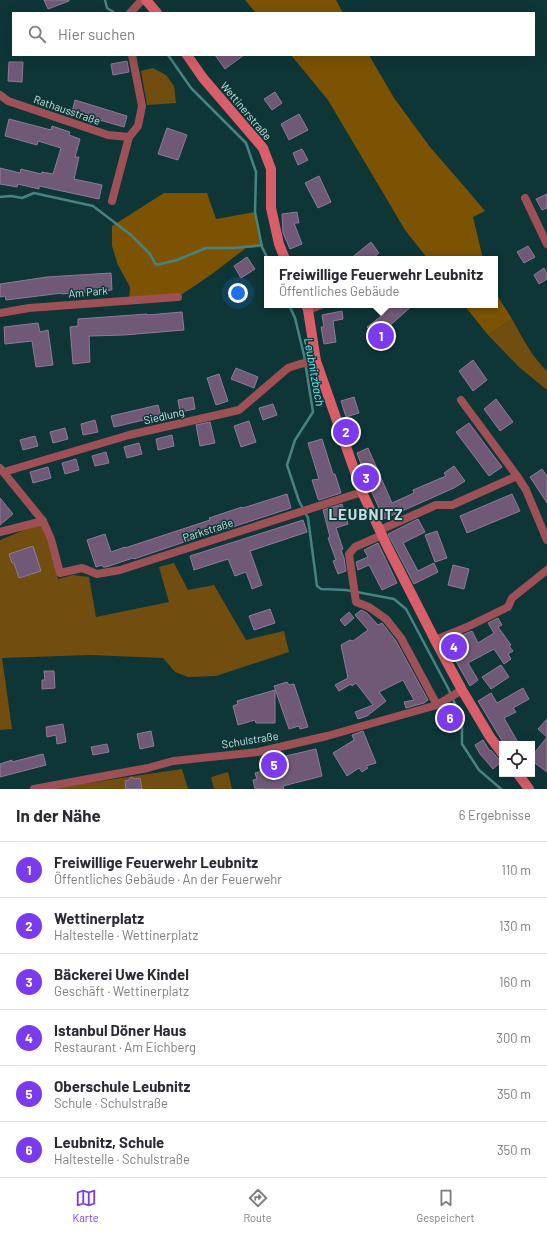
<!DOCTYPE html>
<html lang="de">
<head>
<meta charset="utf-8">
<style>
  :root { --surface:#fff; --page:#f2f2f3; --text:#2b2b33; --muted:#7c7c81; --line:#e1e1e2; --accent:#7c3aed }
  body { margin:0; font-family:Barlow,sans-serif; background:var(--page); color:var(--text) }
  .controls { position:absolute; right:12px; bottom:12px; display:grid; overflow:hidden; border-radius:0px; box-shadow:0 4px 16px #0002 }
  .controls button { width:36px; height:36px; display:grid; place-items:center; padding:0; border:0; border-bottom:1px solid var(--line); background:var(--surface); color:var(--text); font:20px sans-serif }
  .you { position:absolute; left:238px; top:293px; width:14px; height:14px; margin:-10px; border:3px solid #fff; border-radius:50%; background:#1a73e8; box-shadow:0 0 0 6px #1a73e833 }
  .badge { display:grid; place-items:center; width:26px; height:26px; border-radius:50%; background:var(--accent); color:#fff; font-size:13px; font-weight:700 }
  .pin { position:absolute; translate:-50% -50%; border:2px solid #fff; box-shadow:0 1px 4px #0006 }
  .popup { position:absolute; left:264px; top:256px; width:234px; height:52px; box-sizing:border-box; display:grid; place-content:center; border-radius:0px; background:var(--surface); filter:drop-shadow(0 1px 3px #0005); font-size:13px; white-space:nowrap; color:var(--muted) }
  .popup b { font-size:15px; color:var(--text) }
  .popup::after { content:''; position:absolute; left:50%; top:100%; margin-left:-8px; border:8px solid transparent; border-top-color:var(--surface) }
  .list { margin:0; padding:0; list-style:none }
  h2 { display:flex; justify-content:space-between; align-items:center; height:52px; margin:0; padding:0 16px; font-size:17px }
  h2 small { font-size:13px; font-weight:400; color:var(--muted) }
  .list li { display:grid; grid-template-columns:26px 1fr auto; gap:12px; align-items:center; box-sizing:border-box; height:56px; padding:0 16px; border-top:1px solid var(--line) }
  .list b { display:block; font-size:15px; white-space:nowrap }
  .list p { margin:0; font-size:13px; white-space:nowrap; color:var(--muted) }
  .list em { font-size:13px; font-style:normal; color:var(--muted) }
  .icon { flex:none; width:22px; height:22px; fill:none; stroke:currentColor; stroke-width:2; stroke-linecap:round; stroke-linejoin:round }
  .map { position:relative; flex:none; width:547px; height:789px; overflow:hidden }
  .search { position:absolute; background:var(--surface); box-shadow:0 4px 16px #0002; left:12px; right:12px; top:12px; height:44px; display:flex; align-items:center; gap:10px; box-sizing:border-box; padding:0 14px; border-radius:0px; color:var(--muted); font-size:15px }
  .sheet { height:388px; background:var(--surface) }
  nav { display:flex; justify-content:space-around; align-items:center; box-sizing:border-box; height:56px; border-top:1px solid var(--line); background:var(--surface); font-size:11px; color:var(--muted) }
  nav a { display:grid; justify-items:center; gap:2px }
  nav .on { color:var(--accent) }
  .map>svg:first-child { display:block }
  .green { fill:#714e0f }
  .forest { fill:#7b5302 }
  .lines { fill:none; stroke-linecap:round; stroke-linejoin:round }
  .stream { stroke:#488282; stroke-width:2.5 }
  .building { fill:#6f5977; stroke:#907999 }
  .street { stroke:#9d5156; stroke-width:8 }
  .secondary { stroke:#d85f6a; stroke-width:10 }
  .labels { text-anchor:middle; stroke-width:3; stroke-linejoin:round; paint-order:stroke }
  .street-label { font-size:11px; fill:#c6e0e0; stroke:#0e3637 }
  .water-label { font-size:12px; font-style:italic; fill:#6cf1f4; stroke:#0e3637 }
  .district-label { font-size:15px; font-weight:bold; letter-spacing:1px; fill:#c6e0e0; stroke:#0e3637 }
</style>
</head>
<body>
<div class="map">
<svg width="547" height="789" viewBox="0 0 547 789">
  <rect width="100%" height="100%" fill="#0e3637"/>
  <g class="green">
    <polygon points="153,68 166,75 174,86 176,103 147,105 141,71"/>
    <path d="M512 319C522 337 532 357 547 371V390L520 368 488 335Z"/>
    <polygon points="41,523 47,538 58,579 73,575 89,577 96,617 169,602 159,567 174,563 188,590 214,585 246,640 284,631 289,652 216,676 188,677 175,672 163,658 90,655 2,658 12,729 0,730 0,540"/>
    <polygon points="182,769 188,789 53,789 68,786"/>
    <polygon points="228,772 232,789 214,789 211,777"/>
  </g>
  <g class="forest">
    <polygon points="245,0 336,0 343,13 256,13"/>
    <polygon points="291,55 369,55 394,98 430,147 463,185 485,211 473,217 483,259 428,259 405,230 328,100"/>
    <polygon points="164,193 207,193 216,219 255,212 262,247 246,248 212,274 178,297 129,300 130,287 118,265 112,246 112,226"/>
    <polygon points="495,292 512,319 488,335 464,305 495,305"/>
  </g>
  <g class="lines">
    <g class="stream">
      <polyline points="105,0 107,8 115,13"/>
      <polyline points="168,55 191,88 246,143 256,172 255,212 262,247 268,259"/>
      <polyline points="0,197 11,196 22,198 34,193 93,206 131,235 150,254 156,265 177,260 206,248 234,248 262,245"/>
      <polyline points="289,305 295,318 304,355 313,412 295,440 287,465 299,501 308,518 317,586 321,589 346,590 394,599 406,609 448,688 462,720 462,744 479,770 501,789"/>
    </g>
  </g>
  <g class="building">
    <polygon points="44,0 69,0 69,1 48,9"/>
    <polygon points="215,55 244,55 225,69"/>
    <polygon points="127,61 129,72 113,75 111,64"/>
    <polygon points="9,62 23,62 22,82 8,81"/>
    <polygon points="275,92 282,103 272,110 264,99"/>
    <polygon points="75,100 127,116 124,127 72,112"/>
    <polygon points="299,114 308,130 289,140 281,124"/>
    <polygon points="9,119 51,130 52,126 70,132 69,135 80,139 75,157 79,157 74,179 102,185 99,199 39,186 39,189 18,184 17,187 0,184 0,168 20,173 21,169 41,174 42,172 53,174 61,148 38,141 37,145 5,136"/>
    <polygon points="167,128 187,135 178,160 158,154"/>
    <polygon points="302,149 308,160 298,165 293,153"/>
    <polygon points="319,176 331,202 318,208 305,183"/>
    <polygon points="547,194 547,208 542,210 536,199"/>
    <polygon points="297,212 299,223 294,223 302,244 290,249 283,233 282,214"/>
    <polygon points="371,242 379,253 372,259 350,259"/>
    <polygon points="528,246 535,257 524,263 517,252"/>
    <polygon points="247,257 255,269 241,278 234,266"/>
    <polygon points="544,268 547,274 547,279 539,284 534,275"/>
    <polygon points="111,273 112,290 62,294 62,293 6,300 5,296 0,297 0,284 47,277"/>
    <polygon points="376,305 413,305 387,328 394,336 382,346 367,327 384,314"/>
    <polygon points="342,311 343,319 333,321 336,342 324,344 321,327 324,327 322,315"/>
    <polygon points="182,312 184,330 124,335 89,336 90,362 73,364 70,327 78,326 78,319 147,314 147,315"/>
    <polygon points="38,323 40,332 48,330 53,365 36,367 32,341 5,344 4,327"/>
    <polygon points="473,360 487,380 473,391 459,371"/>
    <polygon points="236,368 258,377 254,388 231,379"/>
    <polygon points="219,374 228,401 216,405 207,378"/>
    <polygon points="193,397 195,409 180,412 178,400"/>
    <polygon points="354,397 359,413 346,417 341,401"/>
    <polygon points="496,399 513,422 500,431 484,409"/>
    <polygon points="273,404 277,415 263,420 259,408"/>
    <polygon points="158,405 161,416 114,427 111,416"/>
    <polygon points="95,420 98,432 83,435 81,424"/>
    <polygon points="249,421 256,442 241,447 234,426"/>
    <polygon points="210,422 215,443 200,446 196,425"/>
    <polygon points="469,423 502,467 489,476 456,432"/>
    <polygon points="65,428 68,439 53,443 50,432"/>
    <polygon points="172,435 174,446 158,450 156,439"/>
    <polygon points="35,436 38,446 23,450 20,440"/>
    <polygon points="322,439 333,474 335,474 341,493 319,500 318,499 312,480 319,479 308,443"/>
    <polygon points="139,443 142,454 127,458 124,447"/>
    <polygon points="368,448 392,503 414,493 413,490 446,476 444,473 454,466 465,481 454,488 384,519 364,475 365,475 357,453"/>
    <polygon points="106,452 109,463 95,466 92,456"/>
    <polygon points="76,459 79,470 65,474 62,463"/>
    <polygon points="48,467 51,478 33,483 30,472"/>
    <polygon points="542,469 547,476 547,503 530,477"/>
    <polygon points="287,494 291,508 214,533 214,532 134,559 133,558 106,567 103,567 102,565 96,567 87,540 105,534 111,552 125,547 125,548 210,520 209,518 242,507 243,508"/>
    <polygon points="512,494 520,511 467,533 460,516"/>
    <polygon points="0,498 13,514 0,525"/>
    <polygon points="342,504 348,524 336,528 343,549 341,550 344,558 346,571 338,574 333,561 336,560 328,538 330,537 323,510"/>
    <polygon points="418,519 425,532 403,543 418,571 434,563 438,572 414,584 388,534"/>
    <polygon points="303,520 307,532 250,551 262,585 252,589 246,572 235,576 228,559 194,570 190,556"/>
    <polygon points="437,531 447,558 435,562 425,535"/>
    <polygon points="378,543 397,583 382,590 369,565 358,570 356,562 368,557 364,550"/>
    <polygon points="33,546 41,571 19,578 14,563 12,563 9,554"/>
    <polygon points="453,565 469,569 464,589 448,585"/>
    <polygon points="270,609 275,623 254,630 249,616"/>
    <polygon points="361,610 367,613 378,625 382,623 396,641 428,700 424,703 406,708 404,702 414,700 403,680 379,692 386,701 367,716 358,719 355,712 373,705 356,683 352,686 351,684 339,691 335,685 348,678 341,645 350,640 353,641 368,630 355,615"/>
    <polygon points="349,612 354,618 345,626 340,620"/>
    <polygon points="498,618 502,625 498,627 511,645 509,646 513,651 508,654 511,659 504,664 494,649 468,663 478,680 470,686 445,642 472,631 478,643 494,633 488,623"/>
    <polygon points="501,665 509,677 491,689 482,677"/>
    <polygon points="44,671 54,671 55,688 42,689 42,680 45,680"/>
    <polygon points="287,682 289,685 294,684 308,727 300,729 299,726 289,729 274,686"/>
    <polygon points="523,688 529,699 513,708 516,712 504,718 519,744 504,744 478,701 491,693 497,703"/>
    <polygon points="275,690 275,723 256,723 255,720 238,725 233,706 238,704 237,701"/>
    <polygon points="547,719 547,772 532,761 532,756 547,737 538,729"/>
    <polygon points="63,724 66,742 57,744 56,735 47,737 46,727"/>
    <polygon points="151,731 154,746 140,749 137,734"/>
    <polygon points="363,731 376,763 366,766 368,768 362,772 359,768 347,776 333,753 354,740 352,735"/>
    <polygon points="483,740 490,751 491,750 501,762 493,769 480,754 475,745"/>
    <polygon points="107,744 109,752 93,755 91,747"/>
    <polygon points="316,749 322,776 283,786 284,789 255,789 253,780 257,779 255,773 266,770 264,761"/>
    <polygon points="43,754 46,765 0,777 0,764 12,760 12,762"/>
    <polygon points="131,777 135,779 140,778 142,789 126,789 125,781 129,780"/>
  </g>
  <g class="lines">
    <g class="street">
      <polyline points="130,13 142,0"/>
      <polyline points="0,95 8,101 108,135 129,137 138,126 142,106 132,55"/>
      <polyline points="525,198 547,244"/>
      <polyline points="112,201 129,137"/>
      <polyline points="308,310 321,305"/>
      <polyline points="0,313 29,308 178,297"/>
      <polyline points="461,400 517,476"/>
      <polyline points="0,468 43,521 51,539 60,573 82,568 97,574 120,570 362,492"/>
      <polyline points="4,472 129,435 239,410 288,368 300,364 316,361"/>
      <polyline points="380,530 436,505 452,505 517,476 526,490 547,540"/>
      <polyline points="0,532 43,521"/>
      <polyline points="382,535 355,547 349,554 356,602 369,607 386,619 401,638 437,705"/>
      <polyline points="435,640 467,627 508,607 512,598 547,570"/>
      <polyline points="34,789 148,768 173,761 258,752 327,736 437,705 462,690"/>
    </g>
    <g class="secondary">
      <polyline points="146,0 157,13"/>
      <polyline points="187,55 203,78 263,148 271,169 271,208 279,244 285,259"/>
      <polyline points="306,305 308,310 316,361 362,492 388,548 435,640 462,690 490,737 502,753"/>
      <polyline points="518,774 529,789"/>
    </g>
  </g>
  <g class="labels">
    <g class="street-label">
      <text transform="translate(67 110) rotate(19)" y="4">Rathausstraße</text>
      <text transform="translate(246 111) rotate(50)" y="4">Wettinerstraße</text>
      <text transform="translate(88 292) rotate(-5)" y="4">Am Park</text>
      <text transform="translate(164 416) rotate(-13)" y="4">Siedlung</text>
      <text transform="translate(208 530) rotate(-18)" y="4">Parkstraße</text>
      <text transform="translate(250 740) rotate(-9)" y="4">Schulstraße</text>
    </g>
    <g class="water-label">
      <text transform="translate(314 372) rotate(80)" y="4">Leubnitzbach</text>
    </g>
    <g class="district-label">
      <text x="366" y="520">LEUBNITZ</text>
    </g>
  </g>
</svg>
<div class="controls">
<button><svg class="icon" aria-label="locate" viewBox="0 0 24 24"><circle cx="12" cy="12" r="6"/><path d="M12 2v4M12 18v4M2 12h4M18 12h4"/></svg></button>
</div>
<div class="you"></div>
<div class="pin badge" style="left:381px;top:336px">1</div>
<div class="popup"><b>Freiwillige Feuerwehr Leubnitz</b>Öffentliches Gebäude</div>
<div class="pin badge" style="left:346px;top:432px">2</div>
<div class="pin badge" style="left:366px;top:478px">3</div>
<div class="pin badge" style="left:454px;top:647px">4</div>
<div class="pin badge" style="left:274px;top:765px">5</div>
<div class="pin badge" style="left:450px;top:718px">6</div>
<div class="search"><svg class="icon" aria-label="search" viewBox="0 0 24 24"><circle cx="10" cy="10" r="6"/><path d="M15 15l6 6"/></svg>Hier suchen</div>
</div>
<section class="sheet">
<h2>In der Nähe<small>6 Ergebnisse</small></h2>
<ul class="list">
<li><span class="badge">1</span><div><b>Freiwillige Feuerwehr Leubnitz</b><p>Öffentliches Gebäude · An der Feuerwehr</p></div><em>110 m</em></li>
<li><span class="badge">2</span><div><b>Wettinerplatz</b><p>Haltestelle · Wettinerplatz</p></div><em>130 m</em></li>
<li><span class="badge">3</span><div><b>Bäckerei Uwe Kindel</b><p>Geschäft · Wettinerplatz</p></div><em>160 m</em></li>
<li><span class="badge">4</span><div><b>Istanbul Döner Haus</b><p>Restaurant · Am Eichberg</p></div><em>300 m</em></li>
<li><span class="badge">5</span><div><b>Oberschule Leubnitz</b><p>Schule · Schulstraße</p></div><em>350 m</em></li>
<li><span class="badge">6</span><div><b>Leubnitz, Schule</b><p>Haltestelle · Schulstraße</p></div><em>350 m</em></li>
</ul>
</section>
<nav>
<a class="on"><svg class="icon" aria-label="map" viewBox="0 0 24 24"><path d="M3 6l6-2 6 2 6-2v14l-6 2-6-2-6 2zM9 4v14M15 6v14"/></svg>Karte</a>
<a><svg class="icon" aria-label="directions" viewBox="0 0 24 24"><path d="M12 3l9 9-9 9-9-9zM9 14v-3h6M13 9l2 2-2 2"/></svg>Route</a>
<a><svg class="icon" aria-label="saved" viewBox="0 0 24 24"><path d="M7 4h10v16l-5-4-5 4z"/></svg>Gespeichert</a>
</nav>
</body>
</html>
